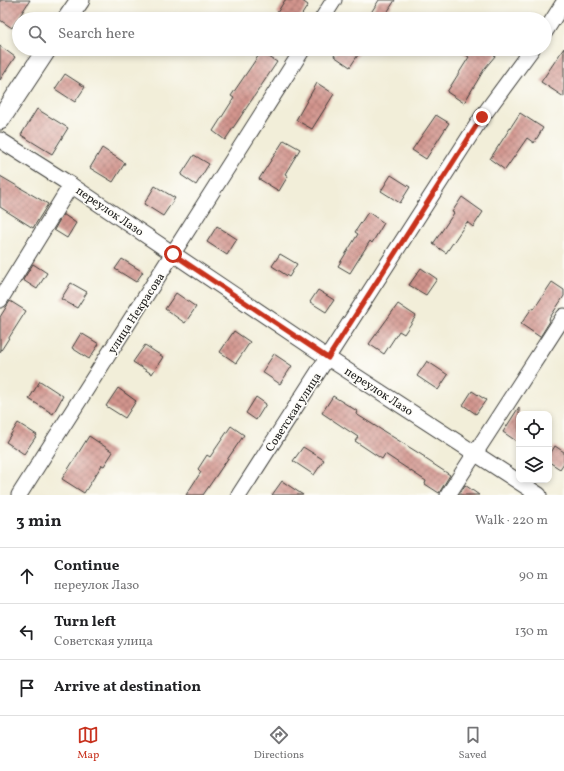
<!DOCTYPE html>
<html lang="en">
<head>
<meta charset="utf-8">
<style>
  :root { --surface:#fff; --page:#f2f2f2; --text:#202124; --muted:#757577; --line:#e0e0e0; --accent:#c8321e }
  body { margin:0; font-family:Vollkorn,serif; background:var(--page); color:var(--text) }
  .controls { position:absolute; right:12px; bottom:12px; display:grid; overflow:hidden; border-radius:8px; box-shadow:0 2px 6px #0003 }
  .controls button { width:36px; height:36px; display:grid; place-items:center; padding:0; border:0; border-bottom:1px solid var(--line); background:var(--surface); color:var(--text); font:20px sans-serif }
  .stop { position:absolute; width:12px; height:12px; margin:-9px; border:3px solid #c8321e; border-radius:50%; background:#fff }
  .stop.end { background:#c8321e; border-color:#fff; box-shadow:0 1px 4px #0008 }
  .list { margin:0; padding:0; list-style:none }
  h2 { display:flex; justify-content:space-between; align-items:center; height:52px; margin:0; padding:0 16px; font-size:17px }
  h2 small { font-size:13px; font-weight:400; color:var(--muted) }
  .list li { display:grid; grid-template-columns:26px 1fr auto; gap:12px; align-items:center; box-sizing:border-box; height:56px; padding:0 16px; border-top:1px solid var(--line) }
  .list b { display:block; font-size:15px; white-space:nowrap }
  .list p { margin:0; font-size:13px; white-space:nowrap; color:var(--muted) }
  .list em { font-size:13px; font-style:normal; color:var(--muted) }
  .icon { flex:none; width:22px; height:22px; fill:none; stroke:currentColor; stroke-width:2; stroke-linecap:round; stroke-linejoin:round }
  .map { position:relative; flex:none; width:564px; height:495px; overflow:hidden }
  .search { position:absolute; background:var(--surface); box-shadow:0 2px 6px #0003; left:12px; right:12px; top:12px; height:44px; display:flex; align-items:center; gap:10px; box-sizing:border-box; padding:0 14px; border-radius:22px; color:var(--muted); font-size:15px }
  .sheet { height:220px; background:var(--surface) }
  nav { display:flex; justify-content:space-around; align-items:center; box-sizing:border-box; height:56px; border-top:1px solid var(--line); background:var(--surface); font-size:11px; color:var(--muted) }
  nav a { display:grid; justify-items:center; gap:2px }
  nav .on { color:var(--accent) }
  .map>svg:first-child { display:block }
  .building { fill:url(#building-cross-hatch) }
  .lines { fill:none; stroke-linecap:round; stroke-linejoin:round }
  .minor-casing { stroke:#3c3c38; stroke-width:17 }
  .major-casing { stroke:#3c3c38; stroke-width:21 }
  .minor { stroke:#fff; stroke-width:15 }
  .major { stroke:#fff; stroke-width:19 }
  .route { stroke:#c8321e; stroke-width:5 }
  .labels { text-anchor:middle; stroke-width:3; stroke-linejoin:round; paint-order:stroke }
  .street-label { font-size:12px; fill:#1c1c1c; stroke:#fdfcf7 }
</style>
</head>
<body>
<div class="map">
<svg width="564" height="495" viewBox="0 0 564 495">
  <defs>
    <pattern id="building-cross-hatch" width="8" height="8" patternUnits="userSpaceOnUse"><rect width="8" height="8" fill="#d2948d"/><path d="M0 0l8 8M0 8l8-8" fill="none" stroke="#aa7872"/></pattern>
  </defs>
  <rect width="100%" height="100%" fill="#fdfcf7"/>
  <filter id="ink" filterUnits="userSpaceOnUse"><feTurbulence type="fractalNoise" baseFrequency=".025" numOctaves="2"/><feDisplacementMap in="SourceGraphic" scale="8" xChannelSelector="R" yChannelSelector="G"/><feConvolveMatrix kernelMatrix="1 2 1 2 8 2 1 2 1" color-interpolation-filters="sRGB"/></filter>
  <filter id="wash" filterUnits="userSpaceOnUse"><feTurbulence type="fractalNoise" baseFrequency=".012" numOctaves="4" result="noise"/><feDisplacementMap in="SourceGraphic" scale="16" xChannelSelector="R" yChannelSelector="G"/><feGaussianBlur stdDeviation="0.9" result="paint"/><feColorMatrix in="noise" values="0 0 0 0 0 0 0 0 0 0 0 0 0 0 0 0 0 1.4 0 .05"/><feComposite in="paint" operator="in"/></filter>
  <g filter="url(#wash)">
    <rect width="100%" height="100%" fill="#f2eed9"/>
    <g id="blocks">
      <g class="building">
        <polygon points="0,0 30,0 12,28 0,20"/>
        <polygon points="285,0 301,0 308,5 299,19 286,19 277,13"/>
        <polygon points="379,0 395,0 383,19 367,19"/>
        <polygon points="0,46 15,57 0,80"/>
        <polygon points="564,48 564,97 541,82"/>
        <polygon points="338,49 362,49 350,67 334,56"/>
        <polygon points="457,49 501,49 485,68 464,103 447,92 469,57"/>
        <polygon points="261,52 277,62 225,140 213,131 234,98 231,96"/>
        <polygon points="65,74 85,87 75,102 55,89"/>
        <polygon points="317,83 334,94 312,129 296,120"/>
        <polygon points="37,109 68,128 52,154 21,135"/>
        <polygon points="520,113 543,128 534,143 527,138 505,170 490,159"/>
        <polygon points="436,115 449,123 426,159 412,150"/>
        <polygon points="284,140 300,149 285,174 288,176 279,191 259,179"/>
        <polygon points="102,148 125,163 113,182 90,168"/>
        <polygon points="194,155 209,164 196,185 181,175"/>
        <polygon points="391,175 410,187 400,203 381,191"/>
        <polygon points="0,176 48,204 33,228 0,207"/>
        <polygon points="155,186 175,198 163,216 144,204"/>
        <polygon points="462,197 483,212 473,227 467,222 446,253 433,244 454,213 452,212"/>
        <polygon points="368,212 384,223 372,243 370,241 350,273 338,266 358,234 355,232"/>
        <polygon points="63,214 76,223 67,238 54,230"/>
        <polygon points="217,226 237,239 227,255 207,242"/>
        <polygon points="280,254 297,264 289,277 272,266"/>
        <polygon points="122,259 143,272 136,282 115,269"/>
        <polygon points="33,264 47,273 37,289 23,280"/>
        <polygon points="421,268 437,279 426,295 409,285"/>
        <polygon points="552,282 564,290 564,296 549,319 550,321 540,337 521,324 532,308 534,309"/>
        <polygon points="71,283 87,292 77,308 61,299"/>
        <polygon points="318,290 334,300 326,312 310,302"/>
        <polygon points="176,293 196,307 185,323 165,309"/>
        <polygon points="10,301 26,311 0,352 0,317"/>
        <polygon points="398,304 416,316 404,334 399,331 384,354 369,344"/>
        <polygon points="234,331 250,342 236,363 220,352"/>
        <polygon points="81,333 99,344 89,359 72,348"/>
        <polygon points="145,345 163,357 152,374 133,362"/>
        <polygon points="274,354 292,366 280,384 262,372"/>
        <polygon points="427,361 448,375 438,390 417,376"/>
        <polygon points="40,381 63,396 53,414 29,399"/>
        <polygon points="118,388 136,401 125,418 106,406"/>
        <polygon points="472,391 486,400 476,414 463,405"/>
        <polygon points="333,396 357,411 356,414 425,457 424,458 450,475 439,493 425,484 426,481 385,454 382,459 355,441 358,437 322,413"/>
        <polygon points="256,397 266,404 256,420 246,413"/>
        <polygon points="519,407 519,443 503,432"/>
        <polygon points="18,423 37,435 24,454 6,442"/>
        <polygon points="231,426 244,435 203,495 186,495 201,472 198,469 207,455 210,457"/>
        <polygon points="89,436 113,452 104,466 102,465 84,493 62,479"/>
        <polygon points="555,446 564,452 564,463 560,469 549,462 549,456"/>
        <polygon points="303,447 324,460 314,475 293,461"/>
        <polygon points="282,481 303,495 272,495"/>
        <polygon points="465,485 479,495 459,495"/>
      </g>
    </g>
  </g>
  <g filter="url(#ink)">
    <use href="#blocks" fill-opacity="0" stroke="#3c3c38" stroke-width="1"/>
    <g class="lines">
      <g class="minor-casing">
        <g id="minor">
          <polyline points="322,19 334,0"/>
          <polyline points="545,32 564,2"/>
          <polyline points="0,140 71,185 328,358 539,495"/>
          <polyline points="0,300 71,185"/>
          <polyline points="19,495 303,49"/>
          <polyline points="239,495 482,117 532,49"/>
          <polyline points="448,495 564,316"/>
        </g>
      </g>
      <g class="major-casing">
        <g id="major">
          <polyline points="67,19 80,0"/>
          <polyline points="0,120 47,49"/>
        </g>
      </g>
      <use href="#minor" class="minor"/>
      <use href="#major" class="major"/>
    </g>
  </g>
  <g class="lines" filter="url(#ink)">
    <polyline class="route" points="173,254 328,358 482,117"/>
  </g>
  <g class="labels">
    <g class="street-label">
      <text transform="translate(110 211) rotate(34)" y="4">переулок Лазо</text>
      <text transform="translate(136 313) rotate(-57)" y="4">улица Некрасова</text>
      <text transform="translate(379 391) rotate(33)" y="4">переулок Лазо</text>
      <text transform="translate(293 412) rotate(-57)" y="4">Советская улица</text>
    </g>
  </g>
</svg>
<div class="controls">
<button><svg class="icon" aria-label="locate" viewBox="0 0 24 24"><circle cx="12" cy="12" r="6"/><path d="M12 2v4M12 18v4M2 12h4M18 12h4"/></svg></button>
<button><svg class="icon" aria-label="layers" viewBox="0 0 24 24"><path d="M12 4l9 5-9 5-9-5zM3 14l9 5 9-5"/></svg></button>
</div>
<div class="stop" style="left:173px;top:254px"></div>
<div class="stop end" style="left:482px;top:117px"></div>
<div class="search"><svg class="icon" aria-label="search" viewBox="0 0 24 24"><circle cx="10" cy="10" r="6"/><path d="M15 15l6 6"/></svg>Search here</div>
</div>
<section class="sheet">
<h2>3 min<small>Walk · 220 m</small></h2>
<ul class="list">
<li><svg class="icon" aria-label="ahead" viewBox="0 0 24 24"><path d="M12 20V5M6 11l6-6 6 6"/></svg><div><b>Continue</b><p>переулок Лазо</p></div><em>90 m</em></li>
<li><svg class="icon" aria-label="left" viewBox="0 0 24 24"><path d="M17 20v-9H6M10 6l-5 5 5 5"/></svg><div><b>Turn left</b><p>Советская улица</p></div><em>130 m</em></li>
<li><svg class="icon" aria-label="arrive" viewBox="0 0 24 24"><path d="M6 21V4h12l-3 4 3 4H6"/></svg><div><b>Arrive at destination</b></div></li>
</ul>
</section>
<nav>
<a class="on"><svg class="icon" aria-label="map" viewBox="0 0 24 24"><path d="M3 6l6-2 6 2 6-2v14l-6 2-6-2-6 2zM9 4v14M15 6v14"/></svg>Map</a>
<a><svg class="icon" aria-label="directions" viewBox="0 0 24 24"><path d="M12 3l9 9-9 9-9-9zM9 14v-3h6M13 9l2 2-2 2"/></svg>Directions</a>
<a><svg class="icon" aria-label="saved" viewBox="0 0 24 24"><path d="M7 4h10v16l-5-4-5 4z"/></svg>Saved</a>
</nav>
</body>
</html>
